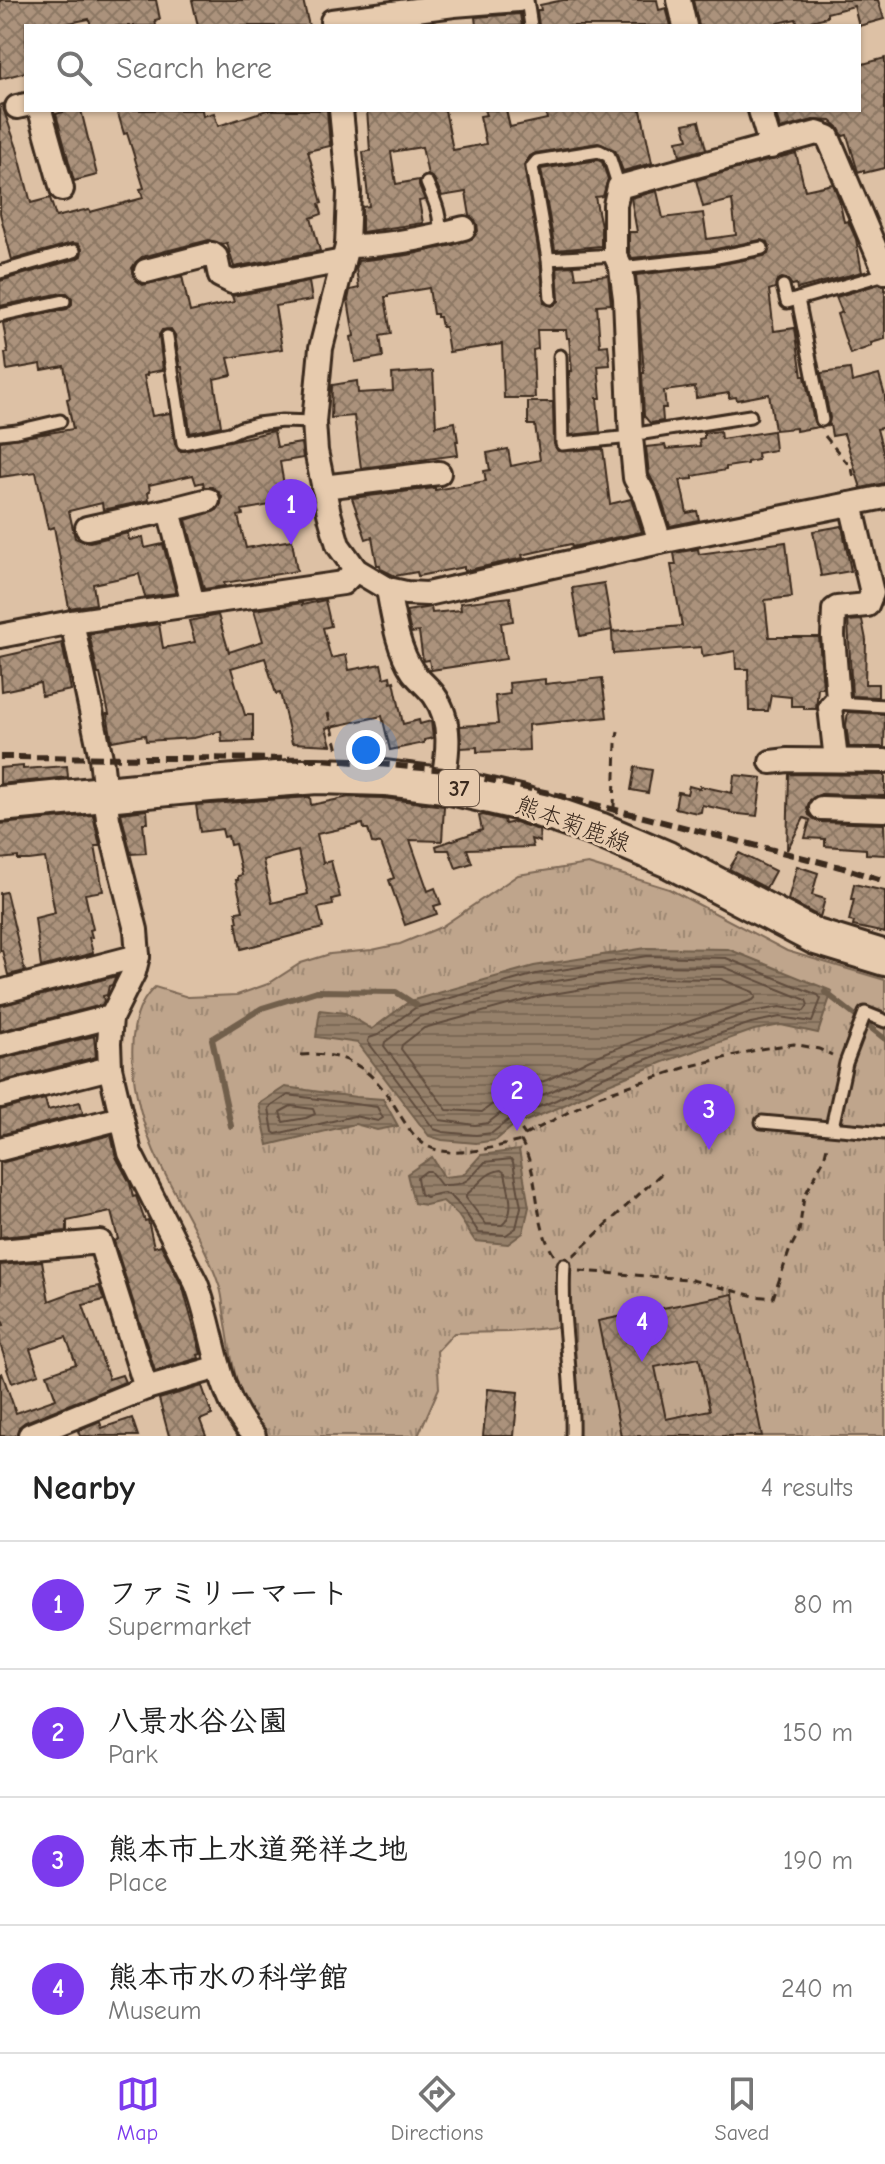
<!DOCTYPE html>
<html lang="en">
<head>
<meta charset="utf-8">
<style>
  :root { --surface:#fff; --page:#f2f2f2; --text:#222; --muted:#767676; --line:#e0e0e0; --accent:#7c3aed }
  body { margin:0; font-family:"Comic Neue","Klee One",sans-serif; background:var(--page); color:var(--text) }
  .you { position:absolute; left:366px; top:750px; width:28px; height:28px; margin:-20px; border:6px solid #fff; border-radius:50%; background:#1a73e8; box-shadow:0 0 0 12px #1a73e833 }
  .badge { display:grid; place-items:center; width:52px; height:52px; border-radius:50%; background:var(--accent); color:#fff; font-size:26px; font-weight:700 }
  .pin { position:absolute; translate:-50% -66px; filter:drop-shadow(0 2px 4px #0008) }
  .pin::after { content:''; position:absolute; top:42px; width:28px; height:24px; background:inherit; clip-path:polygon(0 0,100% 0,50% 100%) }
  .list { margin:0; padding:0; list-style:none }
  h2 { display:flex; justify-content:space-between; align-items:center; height:104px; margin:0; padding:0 32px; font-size:34px }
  h2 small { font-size:26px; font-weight:400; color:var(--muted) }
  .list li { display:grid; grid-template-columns:52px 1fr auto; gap:24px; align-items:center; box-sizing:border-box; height:128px; padding:0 32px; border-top:2px solid var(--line) }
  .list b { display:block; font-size:30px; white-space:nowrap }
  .list p { margin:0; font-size:26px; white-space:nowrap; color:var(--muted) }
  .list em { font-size:26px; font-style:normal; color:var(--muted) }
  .icon { flex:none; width:44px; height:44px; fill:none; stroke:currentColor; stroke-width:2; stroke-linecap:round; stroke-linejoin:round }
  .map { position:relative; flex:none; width:885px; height:1436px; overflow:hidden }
  .search { position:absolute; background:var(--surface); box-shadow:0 2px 6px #0004; left:24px; right:24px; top:24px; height:88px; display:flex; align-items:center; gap:20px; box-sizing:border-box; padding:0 28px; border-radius:0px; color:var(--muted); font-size:30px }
  .sheet { height:616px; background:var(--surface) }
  nav { display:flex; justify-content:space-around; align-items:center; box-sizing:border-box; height:112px; border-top:2px solid var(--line); background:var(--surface); font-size:22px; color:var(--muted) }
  nav a { display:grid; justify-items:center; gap:4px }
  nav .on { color:var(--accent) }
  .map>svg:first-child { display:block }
  .park { fill:url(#park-tufts); stroke:#7d6855; stroke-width:2 }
  .water { fill:url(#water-rules); stroke:#715e4c; stroke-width:2 }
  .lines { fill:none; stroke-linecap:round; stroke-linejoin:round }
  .shore { stroke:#5f4c3c; stroke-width:2 }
  .stream { stroke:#715e4c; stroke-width:6 }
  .building { fill:url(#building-cross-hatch); stroke:#3b2a1e; stroke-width:2; fill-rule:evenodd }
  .lane-casing { stroke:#3b2a1e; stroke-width:17 }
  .street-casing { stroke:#3b2a1e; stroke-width:28 }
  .primary-casing { stroke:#3b2a1e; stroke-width:40 }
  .path { stroke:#3b2a1e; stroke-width:3; stroke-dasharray:8 6; stroke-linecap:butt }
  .lane { stroke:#e7cbae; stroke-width:11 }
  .street { stroke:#e7cbae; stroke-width:22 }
  .primary { stroke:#e7cbae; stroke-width:34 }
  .rail { stroke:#3b2a1e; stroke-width:6; stroke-dasharray:12 6; stroke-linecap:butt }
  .labels { text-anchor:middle; stroke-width:6; stroke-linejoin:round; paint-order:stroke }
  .shield { fill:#e7cbae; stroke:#6f5a49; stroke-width:2 }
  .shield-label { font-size:22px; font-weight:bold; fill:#3b2a1e }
  .street-label { font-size:24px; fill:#3b2a1e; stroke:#e7cbae }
</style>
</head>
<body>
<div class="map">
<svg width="885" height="1436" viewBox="0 0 885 1436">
  <defs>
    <pattern id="park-tufts" width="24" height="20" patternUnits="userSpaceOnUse" patternTransform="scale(2)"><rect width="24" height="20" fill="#bfa58c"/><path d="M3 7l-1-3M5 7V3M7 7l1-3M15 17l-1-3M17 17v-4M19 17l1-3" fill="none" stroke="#9c8772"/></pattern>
    <pattern id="water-rules" width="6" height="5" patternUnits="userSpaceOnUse" patternTransform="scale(2)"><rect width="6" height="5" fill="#95806a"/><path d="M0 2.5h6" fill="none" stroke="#7b6957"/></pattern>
    <pattern id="building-cross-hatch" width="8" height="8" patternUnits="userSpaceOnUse" patternTransform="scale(2)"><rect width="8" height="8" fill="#ab927b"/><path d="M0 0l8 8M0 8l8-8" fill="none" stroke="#8c7764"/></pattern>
  </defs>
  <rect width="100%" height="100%" fill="#ddc1a5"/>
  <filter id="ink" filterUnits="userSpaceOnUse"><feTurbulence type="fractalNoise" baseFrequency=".0125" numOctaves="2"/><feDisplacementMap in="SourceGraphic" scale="16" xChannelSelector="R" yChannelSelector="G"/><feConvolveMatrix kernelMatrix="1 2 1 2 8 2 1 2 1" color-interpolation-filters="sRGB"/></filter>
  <g filter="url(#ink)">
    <path class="park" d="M588 864 669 889 787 951 885 980V1436H577L575 1325 509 1332 454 1333 437 1351 439 1388 418 1436H268C234 1399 233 1365 225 1318 223 1308 223 1297 220 1288 205 1242 179 1203 158 1160 137 1116 114 1024 155 987L188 997 237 995 268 984 301 963 330 954 372 950 400 944 441 927 518 875Z"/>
    <g class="water">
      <polygon points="646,948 728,949 832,991 818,1033 781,1025 754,1030 663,1062 601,1087 560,1107 526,1121 519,1121 496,1140 476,1143 442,1140 429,1136 358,1043 316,1037 320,1010 345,1013 372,1029 410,1001 534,966"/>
      <polygon points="285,1087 356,1097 383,1099 398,1126 377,1130 355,1124 268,1145 259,1104"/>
      <polygon points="519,1150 529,1207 523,1233 508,1244 475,1241 458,1215 443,1201 426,1205 414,1203 407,1174 432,1157 444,1177 463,1175 481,1155"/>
    </g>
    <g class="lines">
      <g class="shore">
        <polygon points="647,956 726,958 818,995 821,999 812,1022 780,1017 751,1023 660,1054 598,1079 556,1100 524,1113 516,1114 492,1133 476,1135 443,1132 434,1129 368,1042 369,1038 378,1035 415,1008 536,974"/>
        <polygon points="648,966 724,967 806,1000 808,1005 804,1011 780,1007 751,1012 657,1045 594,1070 552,1091 522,1103 511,1105 488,1123 475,1125 440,1120 384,1046 385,1042 419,1017 538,984"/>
        <polygon points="648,978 721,979 753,992 756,997 753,1000 652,1034 590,1059 547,1080 506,1094 482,1112 447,1110 401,1049 402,1045 424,1028 541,996"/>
        <polygon points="288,1095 377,1107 383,1118 378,1121 354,1116 276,1134 273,1132 269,1108"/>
        <polygon points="291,1106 313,1109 315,1114 306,1118 283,1122 280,1112"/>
        <path d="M511 1159 513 1162 521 1207 516 1228 506 1235 479 1233C472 1223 457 1197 445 1193 440 1192 431 1196 426 1197L420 1194 417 1178 426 1171H430L441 1185C466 1186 469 1180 485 1162Z"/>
        <path d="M501 1170 505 1173C508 1190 517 1213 502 1225L486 1224 466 1198V1195C478 1186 485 1172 501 1170Z"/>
      </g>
      <g class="stream">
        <polyline points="825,992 885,1039"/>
        <polyline points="231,1126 212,1039 262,1008 317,991 396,992 416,1005"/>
      </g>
    </g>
    <g class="building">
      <polygon points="0,0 156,0 160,19 155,20 156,26 91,26 89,19 54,26 26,26 26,72 0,79"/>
      <polygon points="192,0 303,0 309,26 198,26"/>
      <polygon points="563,0 657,0 659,10 666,8 671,26 539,26 537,10 541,10 540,5"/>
      <polygon points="693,0 878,0 884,19 859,26 854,6 827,13 827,17 811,21 813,26 798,26 796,19 765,26 699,26"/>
      <polygon points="520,14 522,26 476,26 475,17"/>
      <polygon points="885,58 885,168 864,173 864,170 858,172 847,135 843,136 838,127 831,121 813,120 780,129 775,110 859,110 859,65"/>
      <polygon points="3,104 4,111 17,148 31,203 50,198 56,217 84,210 85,211 89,210 90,212 143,198 140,189 144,188 127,133 124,134 117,110 202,110 203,116 214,113 218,126 267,110 327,110 330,146 308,151 322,203 319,204 322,214 311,218 320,251 234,267 227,243 222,244 209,240 142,257 136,262 132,268 136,280 143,285 182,276 190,312 234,302 232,296 309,282 312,300 275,306 282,349 228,358 232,375 214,379 221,426 190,433 182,367 180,367 175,335 171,329 162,330 159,335 163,370 147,373 147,375 144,376 152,416 170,413 175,444 179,451 185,451 274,431 277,447 301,443 303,458 280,462 287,502 242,510 243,515 238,516 246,548 292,540 297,571 224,583 225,586 204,589 186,520 217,510 221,504 222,497 218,491 212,487 204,487 203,482 196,484 193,475 149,485 150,491 148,492 149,500 103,510 102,503 69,511 75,538 82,541 90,542 128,533 129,540 143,537 145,548 163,544 176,593 145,597 139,574 93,584 96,604 69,608 54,527 48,529 36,472 0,477 0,441 73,429 67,399 70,398 64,366 42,370 41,364 7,370 5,353 8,353 3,323 67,309 72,304 72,298 67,293 62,293 0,306 0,281 76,259 81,256 82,249 79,244 72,243 12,260 0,213 0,105"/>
      <polygon points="70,110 81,110 97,175 74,181 56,114"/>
      <polygon points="367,110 445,110 453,150 486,144 480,116 486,115 484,110 506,110 510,127 547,119 545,110 641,110 652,163 623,171 615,150 598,143 536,153 530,156 524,165 540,260 544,303 552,306 559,301 557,267 574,266 576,278 608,275 611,304 597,305 600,346 608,345 610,365 598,366 601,398 597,398 600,432 570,435 569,371 572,371 569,338 567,338 566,330 537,330 538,349 533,350 535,398 504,398 502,344 449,352 445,327 442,327 440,317 437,317 437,314 433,314 429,288 388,295 388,297 385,297 391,334 380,336 383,357 355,362 351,337 354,336 348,300 350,290 359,288 356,269 358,261 408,255 453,245 473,238 478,231 477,224 470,216 466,192 442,196 434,179 428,175 422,147 391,152 396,184 419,180 419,186 425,200 419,201 423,223 362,232 362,207 369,206 363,152 370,151"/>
      <polygon points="699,121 706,149 680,156 677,141 688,139 684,124"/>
      <polygon points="796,153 805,190 833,184 839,199 844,222 848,221 856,239 862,272 797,289 796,284 792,285 788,280 782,278 777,280 775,288 769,290 774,331 795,328 802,376 805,376 814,422 818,427 796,431 796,428 775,430 769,394 737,400 736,397 729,398 729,393 696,398 695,387 664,391 666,408 662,408 663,421 650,423 644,416 642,373 644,373 636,275 713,266 764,256 768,254 770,247 768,242 760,240 711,250 632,258 629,252 629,232 637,232 631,198 657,191 663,218 703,213 707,239 736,235 732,200 703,207 696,180"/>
      <polygon points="598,160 602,162 608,179 603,196 595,197 601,226 601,246 555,250 541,169"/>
      <polygon points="879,284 885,286 885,339 871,343 872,346 850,354 837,314 842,312 836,297"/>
      <polygon points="850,369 852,382 879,375 885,396 885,427 877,429 885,459 885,483 861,488 844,434 832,436 830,425 828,426 830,418 821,373"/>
      <polygon points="433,371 436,426 455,422 458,441 456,441 458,455 361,468 354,416 331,418 332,385 357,381 358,393 393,391 392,374"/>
      <polygon points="528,402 553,402 554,444 558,451 603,449 610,504 631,499 642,532 572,547 571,544 522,555 523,558 464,571 464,567 418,576 417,572 395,576 381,569 380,565 377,565 372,537 366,539 352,498 435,488 435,490 486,481 484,471 490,470 487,453 508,449 511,466 540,460 535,425 528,425"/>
      <polygon points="720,431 721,439 773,431 775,450 757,453 758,460 747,462 747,464 726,467 726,470 693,476 693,479 680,480 687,513 697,511 699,520 670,526 659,493 649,474 646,447 665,445 666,449 700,446 699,439 704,438 704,433"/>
      <polygon points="842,526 851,571 821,576 813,531"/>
      <polygon points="786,542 792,597 765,600 769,637 819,637 823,688 818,688 816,709 804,709 804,706 791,706 791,697 771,695 768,711 749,711 748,669 736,669 735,651 703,657 701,647 613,654 612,632 682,626 671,565 676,565 674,553 698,549 699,554"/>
      <polygon points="604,583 612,630 580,636 572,588"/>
      <polygon points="510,597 513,621 501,623 506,659 431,670 429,660 423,661 419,632 411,633 406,611 431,607 432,613 461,610 460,603"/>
      <polygon points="325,600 331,626 323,628 331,658 346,655 349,670 381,664 384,678 390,676 391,682 394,681 403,724 419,720 420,724 431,721 433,738 424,740 424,743 390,750 382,716 326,728 331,745 292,743 280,693 276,694 265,658 231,668 245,715 253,715 253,741 222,742 221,731 194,738 146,741 145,735 112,741 107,714 109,714 100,674 98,674 89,634 159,624 163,648 195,642 189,621 218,615 229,652 263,641 254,610 302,603 302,605"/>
      <polygon points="862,620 866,640 865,684 878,684 878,697 852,696 848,621"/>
      <polygon points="62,643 71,690 42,696 40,683 2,691 0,657"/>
      <polygon points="602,678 607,717 528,725 529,750 477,752 477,747 461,748 460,726 498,724 495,696 510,694 509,683 545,679 545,684"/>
      <polygon points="848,712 885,714 884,747 849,747 846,725"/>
      <polygon points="23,766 23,769 67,766 68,777 0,784 0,768"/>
      <polygon points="635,767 652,770 648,793 631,790"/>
      <polygon points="789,774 885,775 885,796 821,794 810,800 807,808 809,815 820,822 884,824 885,855 866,854 866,849 825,846 825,839 805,838 810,820 804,818 787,850"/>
      <polygon points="734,775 762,778 757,816 730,813 730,811 702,805 701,812 697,813 675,808 678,792 687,794 689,786 700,789 700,786 732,793"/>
      <path d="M310 797 311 805 349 797 383 798 444 806 442 841 410 840 428 891 435 888 441 904 434 906 437 914 405 925 389 880 394 878 381 844 372 843 368 829H364L363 824 317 834 323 863 331 861 340 897 332 899 333 905 318 908 323 928 241 949 236 922H238L236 912 243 911 236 880H238V876L242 875 235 844 230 845 228 836 224 837 222 829 200 832 196 805ZM298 851 308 894 272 903 263 860Z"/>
      <polygon points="147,810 148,823 143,823 146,853 131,854 121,813"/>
      <polygon points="93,815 100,846 95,846 103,891 85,894 93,929 90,930 92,937 89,938 93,953 41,967 35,918 55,913 45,858 29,860 18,860 18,857 0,859 0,824"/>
      <polygon points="483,815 504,820 505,824 515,822 539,830 540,842 531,839 533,847 467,849 472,863 456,868 449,850 437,850 436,846 482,830 479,816"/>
      <polygon points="739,853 775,871 766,888 729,869"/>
      <polygon points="797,866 818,873 812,895 825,899 820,917 788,900"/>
      <polygon points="854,884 885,891 885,933 853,926 854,922 849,921 854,899 851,899"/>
      <polygon points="6,892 25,971 8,975 2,950 0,951 0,893"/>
      <polygon points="116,976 112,985 109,986 107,995 103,996 104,1001 102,1005 0,1031 0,1006"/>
      <polygon points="94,1036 96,1057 0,1082 0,1059"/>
      <polygon points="45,1099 48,1110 80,1102 83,1113 0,1135 0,1110"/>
      <polygon points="111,1135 116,1157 130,1183 133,1197 136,1196 145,1221 148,1220 154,1247 161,1245 183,1288 201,1354 198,1355 199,1358 155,1371 114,1241 118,1239 111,1212 67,1221 67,1231 0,1237 0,1163"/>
      <polygon points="42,1261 49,1301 76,1291 99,1286 104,1300 83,1305 109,1379 122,1375 125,1382 25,1422 19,1427 16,1436 0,1436 0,1374 2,1373 16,1413 56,1399 47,1374 76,1364 66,1337 30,1349 39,1374 12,1383 7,1369 8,1368 0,1344 0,1326 4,1325 0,1316 0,1265"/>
      <path d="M733 1294 762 1436H621L598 1321ZM699 1358 710 1410 666 1419 655 1367Z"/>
      <polygon points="202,1386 212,1415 200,1420 206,1436 169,1436 159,1399"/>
      <polygon points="488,1389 518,1392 514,1436 483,1436"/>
      <polygon points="132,1418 138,1436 80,1436 78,1431 100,1422 102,1428"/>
    </g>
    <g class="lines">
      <g class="lane-casing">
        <g id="lane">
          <polyline points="527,0 531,26"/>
          <path d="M427 183C434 200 442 215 439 234"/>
          <polyline points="615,255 548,259 532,167 537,161 599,151 609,156 619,187"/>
          <polyline points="548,259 551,298"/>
          <polyline points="621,268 712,258 762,248"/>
          <polyline points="0,272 74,251"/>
          <polyline points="783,286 787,302 798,299"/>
          <polyline points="0,315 64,301"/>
          <polyline points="167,337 183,443 230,433 241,428 257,424 282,421 314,422"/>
          <polyline points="560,356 562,444 631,437"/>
          <polyline points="822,420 798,299 885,274"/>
          <polyline points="0,433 17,431 60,421"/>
          <polyline points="631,435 750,416"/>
          <polyline points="835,703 885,706"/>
          <polyline points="762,1122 885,1133"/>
          <polyline points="832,1127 846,1063 865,1013 885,1021"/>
          <path d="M564 1265C560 1322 574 1379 572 1436"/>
        </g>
      </g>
      <g class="street-casing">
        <g id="street">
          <polyline points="679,0 685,26"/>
          <polyline points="332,21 454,5 518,0"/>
          <polyline points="17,107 26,105"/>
          <polyline points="40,110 62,189"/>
          <polyline points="341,110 349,192 347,246 321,348 314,422 316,451 329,513 338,545 356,570 388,589 406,593 427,594 660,542 885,497"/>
          <polyline points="760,110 771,147"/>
          <path d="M347 246C385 246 427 238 464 228"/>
          <polyline points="146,271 212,254 216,257 220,276 232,282 343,261"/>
          <polyline points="323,487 439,473"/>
          <polyline points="87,528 169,510"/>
          <polyline points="660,542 646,497 635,478 631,437 625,298 621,268 615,255 615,205 619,187 817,133 828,137 885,272"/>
          <path d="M388 589C393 616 397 648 413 672 419 680 428 687 434 695 453 721 448 755 442 785"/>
          <polyline points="193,604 169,510 208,500"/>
          <path d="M72 622 101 758 108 819 136 930 138 956 134 972 111 1018 109 1043 110 1068 130 1153 196 1283C216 1334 215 1395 254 1436"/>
          <polyline points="0,636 72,622 343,583 356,570"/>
          <polyline points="836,760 830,707 838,698 833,636 834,610 837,608 867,605 872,593 851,504"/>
          <polyline points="771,762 788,760 885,761"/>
          <polyline points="821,808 885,810"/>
          <polyline points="0,992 138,956"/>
          <polyline points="0,1045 102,1019 111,1018"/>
          <polyline points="0,1096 110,1068"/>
          <polyline points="0,1149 121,1118"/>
          <polyline points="0,1251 100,1242 146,1388"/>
          <polyline points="30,1435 146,1388 219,1367"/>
        </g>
      </g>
      <g class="primary-casing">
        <polyline id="primary" points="0,804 210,784 317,776 385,778 442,785 520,803 599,830 667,859 816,937 885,958"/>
      </g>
      <g class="path">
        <polyline points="825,436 852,469 855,482"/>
        <polyline points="328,713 338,750"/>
        <polyline points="614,807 616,744 618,731"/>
        <path d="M301 1055C351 1050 376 1073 400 1115 407 1126 416 1141 429 1147 455 1159 494 1147 521 1141"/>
        <polyline points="498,1095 525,1135"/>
        <path d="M554 1255C533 1224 541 1177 521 1141L525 1135 601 1095 687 1067 760 1049 794 1044 819 1049 832 1055"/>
        <polyline points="573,1256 664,1171"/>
        <polyline points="579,1271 688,1279 754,1296 773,1298 790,1249 799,1232 804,1197 824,1159 828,1142"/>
      </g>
      <use href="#lane" class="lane"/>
      <use href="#street" class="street"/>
      <use href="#primary" class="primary"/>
      <polyline class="rail" points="0,757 321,759 445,770 549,793 840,867 885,881"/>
    </g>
  </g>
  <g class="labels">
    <rect class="shield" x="439" y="770" width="40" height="36" rx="6"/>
    <g class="shield-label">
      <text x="459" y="796">37</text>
    </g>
    <g class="street-label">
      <text transform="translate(573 824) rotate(20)" y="8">熊本菊鹿線</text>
    </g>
  </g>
</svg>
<div class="you"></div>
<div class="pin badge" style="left:291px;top:545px">1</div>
<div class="pin badge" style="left:517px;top:1131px">2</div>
<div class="pin badge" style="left:709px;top:1150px">3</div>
<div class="pin badge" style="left:642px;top:1362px">4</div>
<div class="search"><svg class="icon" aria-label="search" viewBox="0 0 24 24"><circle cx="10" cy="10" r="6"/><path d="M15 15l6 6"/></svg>Search here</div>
</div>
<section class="sheet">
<h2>Nearby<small>4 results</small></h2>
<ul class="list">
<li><span class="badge">1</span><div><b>ファミリーマート</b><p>Supermarket</p></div><em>80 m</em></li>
<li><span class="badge">2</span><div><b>八景水谷公園</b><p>Park</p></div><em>150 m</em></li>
<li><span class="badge">3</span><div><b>熊本市上水道発祥之地</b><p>Place</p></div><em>190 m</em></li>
<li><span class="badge">4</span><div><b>熊本市水の科学館</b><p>Museum</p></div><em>240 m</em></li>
</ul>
</section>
<nav>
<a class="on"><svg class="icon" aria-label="map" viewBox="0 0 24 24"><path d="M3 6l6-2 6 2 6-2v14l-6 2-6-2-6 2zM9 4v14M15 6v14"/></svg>Map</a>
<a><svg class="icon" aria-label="directions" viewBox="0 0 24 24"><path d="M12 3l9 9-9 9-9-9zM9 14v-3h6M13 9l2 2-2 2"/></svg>Directions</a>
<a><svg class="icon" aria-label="saved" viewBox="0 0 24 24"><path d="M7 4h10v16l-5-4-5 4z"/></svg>Saved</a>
</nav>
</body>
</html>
